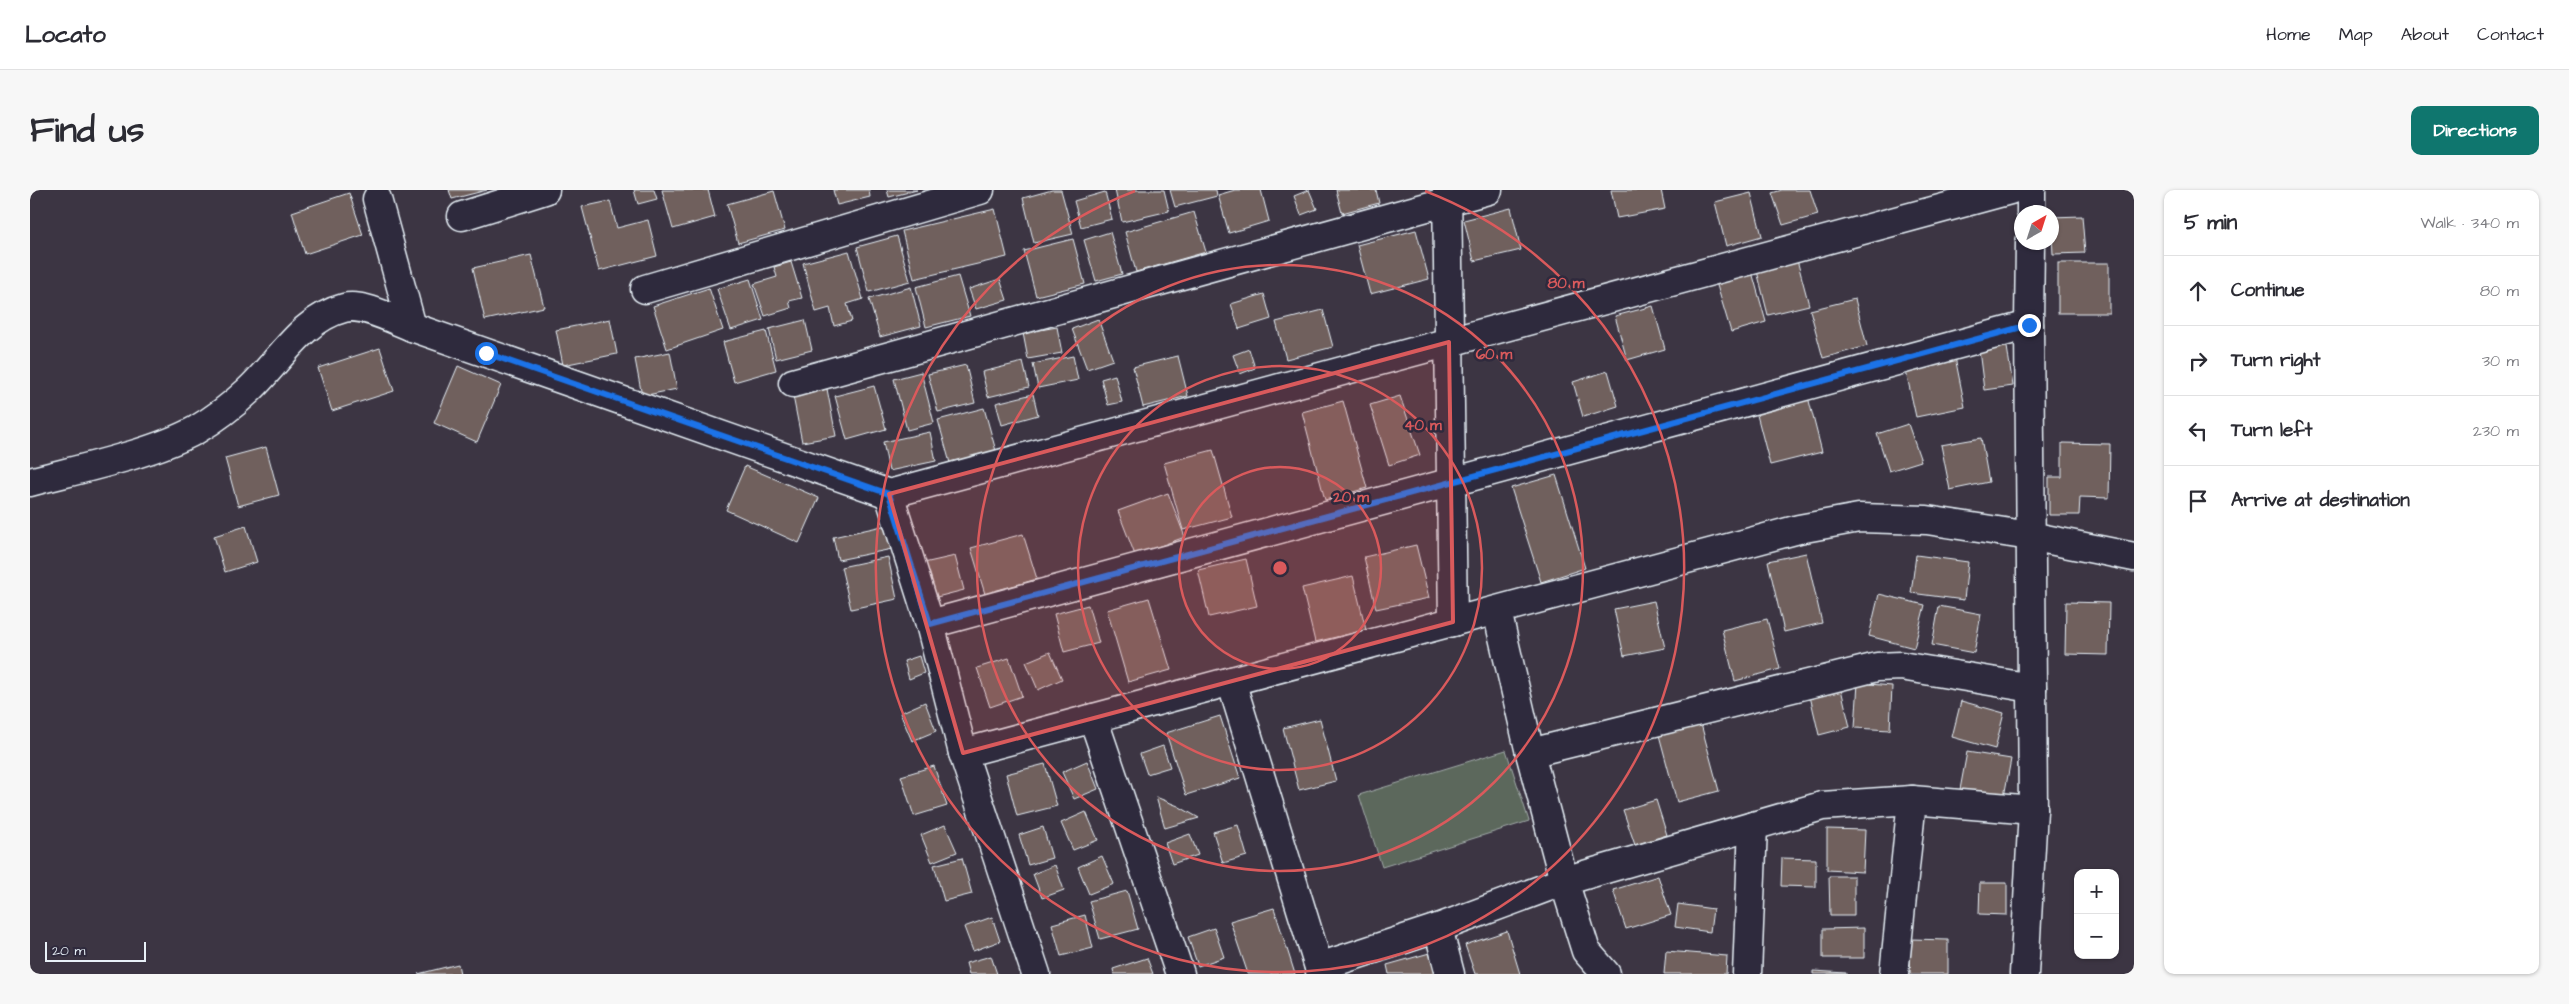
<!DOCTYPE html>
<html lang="en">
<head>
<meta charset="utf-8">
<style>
  :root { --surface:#fff; --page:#f7f7f7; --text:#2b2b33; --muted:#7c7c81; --line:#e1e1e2; --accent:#0f766e }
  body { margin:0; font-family:"Architects Daughter",sans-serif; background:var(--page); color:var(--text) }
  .controls { position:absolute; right:15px; bottom:15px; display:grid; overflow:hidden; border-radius:10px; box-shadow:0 1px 4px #0004 }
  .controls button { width:45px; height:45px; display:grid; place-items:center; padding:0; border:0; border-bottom:1px solid var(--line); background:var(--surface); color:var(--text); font:25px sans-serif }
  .compass { position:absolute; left:1984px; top:15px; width:45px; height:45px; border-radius:50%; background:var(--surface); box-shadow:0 1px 4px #0004; rotate:39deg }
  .scale { position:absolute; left:15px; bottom:12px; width:101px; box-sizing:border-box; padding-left:5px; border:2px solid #e8f1f8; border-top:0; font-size:14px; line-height:18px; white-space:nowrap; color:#e8f1f8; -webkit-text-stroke:4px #2f2a3d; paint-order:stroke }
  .stop { position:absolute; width:15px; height:15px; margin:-11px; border:4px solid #1a73e8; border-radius:50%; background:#fff }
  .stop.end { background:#1a73e8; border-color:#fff; box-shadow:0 1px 5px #0008 }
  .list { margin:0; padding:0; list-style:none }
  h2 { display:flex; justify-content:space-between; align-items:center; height:65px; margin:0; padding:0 20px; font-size:21px }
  h2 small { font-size:16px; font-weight:400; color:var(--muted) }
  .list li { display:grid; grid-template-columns:32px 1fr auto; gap:15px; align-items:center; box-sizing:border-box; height:70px; padding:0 20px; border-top:1px solid var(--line) }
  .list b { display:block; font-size:19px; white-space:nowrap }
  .list em { font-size:16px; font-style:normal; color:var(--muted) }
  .icon { flex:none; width:28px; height:28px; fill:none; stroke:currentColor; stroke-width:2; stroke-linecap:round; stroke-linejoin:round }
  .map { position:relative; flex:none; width:2104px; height:784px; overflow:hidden; border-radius:10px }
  header { display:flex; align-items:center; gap:30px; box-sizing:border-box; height:70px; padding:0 25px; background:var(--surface); border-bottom:1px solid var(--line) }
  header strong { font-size:24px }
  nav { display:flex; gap:28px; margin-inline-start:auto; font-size:18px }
  .intro { display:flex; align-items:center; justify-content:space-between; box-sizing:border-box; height:120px; padding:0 30px }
  h1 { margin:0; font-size:35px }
  .button { padding:12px 22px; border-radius:10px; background:var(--accent); color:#fff; font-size:18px; font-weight:700 }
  main { display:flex; gap:30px; padding:0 30px }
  aside { flex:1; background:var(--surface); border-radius:10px; box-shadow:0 1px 4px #0004 }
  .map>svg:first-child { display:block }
  .green { fill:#5c675b; stroke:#a2acaa }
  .building { fill:#70605d; stroke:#e8f1f8 }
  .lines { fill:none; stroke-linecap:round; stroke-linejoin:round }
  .street-casing { stroke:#e8f1f8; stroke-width:31 }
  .street { stroke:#2f2a3d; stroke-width:28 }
  .route { stroke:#1a73e8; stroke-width:6 }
  .marked { fill:#da5a5c; fill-opacity:0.2; stroke:#da5a5c; stroke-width:4; stroke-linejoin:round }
  .ring { fill:none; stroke:#da5a5c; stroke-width:2.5 }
  .centre { fill:#da5a5c; stroke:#2f2a3d; stroke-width:2.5 }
  .ring-label { font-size:15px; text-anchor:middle; font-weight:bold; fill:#da5a5c; stroke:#2f2a3d; stroke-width:5; stroke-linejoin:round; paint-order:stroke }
</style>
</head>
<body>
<header>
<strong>Locato</strong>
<nav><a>Home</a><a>Map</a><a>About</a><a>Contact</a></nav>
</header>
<div class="intro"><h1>Find us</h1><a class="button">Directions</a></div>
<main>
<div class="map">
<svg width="2104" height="784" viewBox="0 0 2104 784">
  <rect width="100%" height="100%" fill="#3c3543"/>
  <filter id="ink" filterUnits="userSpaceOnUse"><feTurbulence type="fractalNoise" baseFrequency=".02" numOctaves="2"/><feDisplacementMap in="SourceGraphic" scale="10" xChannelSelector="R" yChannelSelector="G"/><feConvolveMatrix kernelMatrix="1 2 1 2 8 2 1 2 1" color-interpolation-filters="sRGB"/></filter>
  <g filter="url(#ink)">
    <polygon class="green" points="1476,560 1499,631 1352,677 1329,605"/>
    <g class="building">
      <polygon points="419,0 457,0 422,9"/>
      <polygon points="604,0 624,0 627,9 608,14"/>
      <polygon points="632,0 678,0 685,27 643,39"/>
      <polygon points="803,0 839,0 840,7 807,15"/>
      <polygon points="857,0 887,0 859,7"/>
      <polygon points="1022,0 1031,0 1043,44 1004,53 993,8"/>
      <polygon points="1085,0 1134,0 1139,21 1092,32"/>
      <polygon points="1140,0 1186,0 1187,6 1145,17"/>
      <polygon points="1205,0 1231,0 1239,31 1199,43 1188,5"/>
      <polygon points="1279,0 1287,19 1271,25 1264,6"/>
      <polygon points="1306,0 1346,0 1349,13 1312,23"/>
      <polygon points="1581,0 1631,0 1635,19 1587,28"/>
      <polygon points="1752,0 1780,0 1788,25 1753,35 1742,3"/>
      <polygon points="744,1 755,40 708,53 697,14"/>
      <polygon points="1075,2 1082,29 1051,37 1044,11"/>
      <polygon points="319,3 333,45 275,64 262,22"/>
      <polygon points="1721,3 1732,46 1696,56 1685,12"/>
      <polygon points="580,11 587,38 618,30 627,66 569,81 552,17"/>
      <polygon points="1481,18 1491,60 1444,71 1434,30"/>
      <polygon points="965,19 977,67 884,89 872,41"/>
      <polygon points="1164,22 1176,62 1106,82 1095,42"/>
      <polygon points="2052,26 2055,63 2023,64 2021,27"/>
      <polygon points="1386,40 1399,89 1340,104 1327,55"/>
      <polygon points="1080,42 1092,84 1066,91 1054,50"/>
      <polygon points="867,46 880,91 839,102 827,57"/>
      <polygon points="1043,49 1055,94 1006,106 994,61"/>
      <polygon points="819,61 833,109 817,114 822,131 804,136 800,118 786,122 773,73"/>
      <polygon points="501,65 514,117 455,130 443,78"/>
      <polygon points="1767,70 1779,115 1738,125 1727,81"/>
      <polygon points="761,72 772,108 759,111 761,118 735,126 724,94 747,87 744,77"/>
      <rect x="2028" y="73" width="51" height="50"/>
      <polygon points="1722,82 1736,132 1701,142 1686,92"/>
      <polygon points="928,86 940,126 896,137 886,97"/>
      <polygon points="720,89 733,130 701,140 687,99"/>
      <polygon points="970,89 977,110 946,119 939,99"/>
      <polygon points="881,97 891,136 850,147 839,109"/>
      <polygon points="679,98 693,140 637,159 623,116"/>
      <polygon points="1234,104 1241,129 1209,139 1201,114"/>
      <polygon points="1825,109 1837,156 1793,168 1780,120"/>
      <polygon points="1623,116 1635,159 1597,170 1585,126"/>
      <polygon points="1293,120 1303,157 1256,169 1246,132"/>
      <polygon points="580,129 587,164 533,175 526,140"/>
      <polygon points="1068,129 1083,170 1057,179 1042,139"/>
      <polygon points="775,130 782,160 746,169 739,139"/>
      <polygon points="1027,137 1032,163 998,169 993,143"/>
      <polygon points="736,141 746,180 704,192 693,152"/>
      <polygon points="1977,157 1983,196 1954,200 1949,160"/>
      <polygon points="350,158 364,201 302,221 288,178"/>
      <polygon points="1219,159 1225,178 1210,184 1203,165"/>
      <polygon points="640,162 647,199 612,206 605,169"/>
      <polygon points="1043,166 1048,190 1008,198 1003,174"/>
      <polygon points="1148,166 1158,206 1113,217 1103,177"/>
      <polygon points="1925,167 1935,217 1886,227 1875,177"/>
      <polygon points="993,172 999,197 958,207 952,182"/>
      <polygon points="936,175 945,213 908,222 898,184"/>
      <polygon points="428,176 471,195 447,252 404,233"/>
      <polygon points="1578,181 1588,216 1553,227 1543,192"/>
      <polygon points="891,182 904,233 877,240 864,189"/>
      <polygon points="1085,185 1092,212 1078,215 1071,189"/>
      <polygon points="844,196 856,239 817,250 805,206"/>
      <polygon points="797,199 806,246 772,252 763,206"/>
      <polygon points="1003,204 1008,225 972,235 966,213"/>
      <polygon points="1370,206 1390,265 1359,275 1340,215"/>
      <polygon points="1778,207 1792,262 1740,275 1726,221"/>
      <polygon points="1313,211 1337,298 1295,310 1272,222"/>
      <polygon points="954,218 966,261 920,273 908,230"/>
      <polygon points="1878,234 1891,271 1859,281 1847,244"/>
      <polygon points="900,242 906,271 859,281 853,252"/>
      <polygon points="1951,248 1959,292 1920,300 1911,255"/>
      <polygon points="2032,253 2080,254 2079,308 2050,307 2049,325 2019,325 2019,287 2032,287"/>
      <polygon points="236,257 249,305 208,316 195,268"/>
      <polygon points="1183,260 1202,327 1153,340 1134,273"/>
      <polygon points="715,276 789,308 769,353 696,320"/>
      <polygon points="1526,285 1555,378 1511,392 1481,298"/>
      <polygon points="1138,303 1155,347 1105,365 1088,321"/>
      <polygon points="857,335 862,359 808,370 803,347"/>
      <polygon points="216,336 227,372 195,382 184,346"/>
      <polygon points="993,344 1007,389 955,404 941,358"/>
      <polygon points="1386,355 1399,408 1346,419 1334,367"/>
      <polygon points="1776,363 1792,433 1754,442 1738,371"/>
      <polygon points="1886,365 1938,372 1934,410 1881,403"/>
      <polygon points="925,366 934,400 903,408 894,373"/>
      <polygon points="858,367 867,409 821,419 811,377"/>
      <polygon points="1216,369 1227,416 1179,427 1168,380"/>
      <polygon points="1323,386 1336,440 1285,452 1272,398"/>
      <polygon points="1849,404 1895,415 1884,458 1839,446"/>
      <polygon points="1119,408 1141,480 1098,492 1077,420"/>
      <polygon points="1624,411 1635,458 1594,466 1584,419"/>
      <polygon points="2036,412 2079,413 2078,465 2035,464"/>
      <polygon points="1058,415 1069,453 1034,462 1024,424"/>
      <polygon points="1909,416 1951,424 1944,463 1902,455"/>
      <polygon points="1737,429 1750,479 1705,491 1692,440"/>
      <polygon points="1020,462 1032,489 1008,500 996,472"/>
      <polygon points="889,466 894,483 879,489 874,471"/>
      <polygon points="979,468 992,506 960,517 947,478"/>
      <polygon points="1828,493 1862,496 1860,540 1825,538"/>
      <polygon points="1811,499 1820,537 1789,545 1780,506"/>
      <polygon points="1931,511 1974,523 1965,559 1922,547"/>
      <polygon points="895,512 906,541 882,551 870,523"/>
      <polygon points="1190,526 1210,588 1156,605 1136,543"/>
      <polygon points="1290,529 1306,591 1269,600 1253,538"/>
      <polygon points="1671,534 1689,601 1647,612 1629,545"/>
      <polygon points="1133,556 1140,577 1117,584 1110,564"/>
      <polygon points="1937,562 1981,569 1973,612 1929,605"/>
      <polygon points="1057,571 1068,599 1044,609 1032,582"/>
      <polygon points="1015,574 1027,616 987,626 976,584"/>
      <polygon points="904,576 917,616 884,626 871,586"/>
      <polygon points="1126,607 1148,616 1169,628 1135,638"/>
      <polygon points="1626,610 1637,645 1605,655 1593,620"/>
      <polygon points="1056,622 1068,650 1043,660 1031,633"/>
      <polygon points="915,635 927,662 902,672 891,645"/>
      <polygon points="1208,635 1217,666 1193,673 1183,642"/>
      <polygon points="1013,637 1022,668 998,675 989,645"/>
      <polygon points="1797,639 1835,640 1833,682 1797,680"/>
      <polygon points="1160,644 1168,665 1142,674 1135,653"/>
      <polygon points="1072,666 1084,694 1059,704 1048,677"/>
      <polygon points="932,668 942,704 914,711 904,675"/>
      <polygon points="1752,668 1786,669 1786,697 1751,696"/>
      <polygon points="1025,675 1034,700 1012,708 1003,684"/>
      <polygon points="1628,686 1641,725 1596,739 1583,700"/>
      <polygon points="1799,686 1824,686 1824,726 1800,726"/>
      <polygon points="1950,693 1977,693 1977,725 1949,724"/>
      <polygon points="1097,701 1108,739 1070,749 1059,711"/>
      <polygon points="1648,714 1683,719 1680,742 1645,737"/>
      <polygon points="1244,718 1265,784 1218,784 1200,731"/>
      <polygon points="1055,725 1063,758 1031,766 1022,734"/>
      <polygon points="962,727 970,751 943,761 934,737"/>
      <polygon points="1184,738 1194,767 1168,776 1158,747"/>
      <polygon points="1834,738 1834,768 1793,768 1793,739"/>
      <polygon points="1477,741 1490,784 1445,784 1435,755"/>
      <polygon points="1881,749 1918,750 1918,784 1880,784"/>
      <polygon points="1636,761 1697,766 1696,784 1634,784"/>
      <polygon points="1403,762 1409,784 1359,784 1357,775"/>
      <polygon points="961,766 967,784 939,784 936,773"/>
      <polygon points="1117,768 1123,784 1084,784 1083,779"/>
      <polygon points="428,774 430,784 388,784"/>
      <polygon points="1783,781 1816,783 1816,784 1783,784"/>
    </g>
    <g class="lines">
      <g class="street-casing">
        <g id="street">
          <polyline points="1417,0 1423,432"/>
          <polyline points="347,9 382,137"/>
          <polyline points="2001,22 2001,0"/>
          <polyline points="432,26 515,0"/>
          <polyline points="615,99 950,0"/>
          <polyline points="763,193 1458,0"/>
          <path d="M0 292C49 279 122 264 166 240 183 230 203 215 218 201 248 174 271 129 314 118 333 113 364 130 382 137L859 304 1980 0"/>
          <polyline points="859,304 900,434 933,563 1006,784"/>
          <polyline points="1467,421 1500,563 1534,691 1556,761 1576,784"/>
          <polyline points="900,434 1999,135"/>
          <polyline points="1201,491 1291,784"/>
          <polyline points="1063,528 1150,784"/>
          <polyline points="933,563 1769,339 1829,328 1897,330 2000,346 2104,367"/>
          <polyline points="1500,563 1847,477 1871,476 2002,498"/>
          <polyline points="1408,738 1420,784"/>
          <polyline points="1289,777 1408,738 1534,691 1792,616 1882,610 2003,620"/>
          <polyline points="1717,784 1723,636"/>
          <polyline points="1864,784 1882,610"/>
          <polyline points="1994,784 2003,620 1999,135 2000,52"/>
        </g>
      </g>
      <use href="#street" class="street"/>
    </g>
  </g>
  <g class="lines" filter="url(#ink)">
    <polyline class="route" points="456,163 859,304 900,434 1999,135"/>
  </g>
  <path class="marked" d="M1419 152 1423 432 933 563 859 304Z"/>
  <circle cx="1250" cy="378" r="101" fill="#da5a5c" fill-opacity=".12"/>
  <g class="ring">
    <circle cx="1250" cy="378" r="101"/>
    <circle cx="1250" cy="378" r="202"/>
    <circle cx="1250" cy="378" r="303"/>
    <path d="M1395 1A404 404 0 1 1 1105 1"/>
  </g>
  <circle cx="1250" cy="378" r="8" class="centre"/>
  <g class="ring-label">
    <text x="1536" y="98">80 m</text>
    <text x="1464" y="169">60 m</text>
    <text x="1393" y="240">40 m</text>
    <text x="1321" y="312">20 m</text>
  </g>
</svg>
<div class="controls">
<button>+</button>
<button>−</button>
</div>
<svg class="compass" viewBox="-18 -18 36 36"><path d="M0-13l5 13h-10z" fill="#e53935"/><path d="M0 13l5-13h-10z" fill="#7c7c81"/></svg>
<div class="scale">20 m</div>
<div class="stop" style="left:456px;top:163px"></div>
<div class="stop end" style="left:1999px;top:135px"></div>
</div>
<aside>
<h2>5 min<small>Walk · 340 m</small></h2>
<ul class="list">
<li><svg class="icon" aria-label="ahead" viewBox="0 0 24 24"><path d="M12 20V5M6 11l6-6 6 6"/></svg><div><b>Continue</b></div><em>80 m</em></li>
<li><svg class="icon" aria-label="right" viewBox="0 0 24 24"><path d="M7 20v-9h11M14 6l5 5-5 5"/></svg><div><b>Turn right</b></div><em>30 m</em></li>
<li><svg class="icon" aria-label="left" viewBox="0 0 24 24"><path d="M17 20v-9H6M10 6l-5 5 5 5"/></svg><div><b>Turn left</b></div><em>230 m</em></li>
<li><svg class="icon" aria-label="arrive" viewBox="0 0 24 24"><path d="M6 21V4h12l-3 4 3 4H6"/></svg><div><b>Arrive at destination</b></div></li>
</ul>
</aside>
</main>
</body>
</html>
